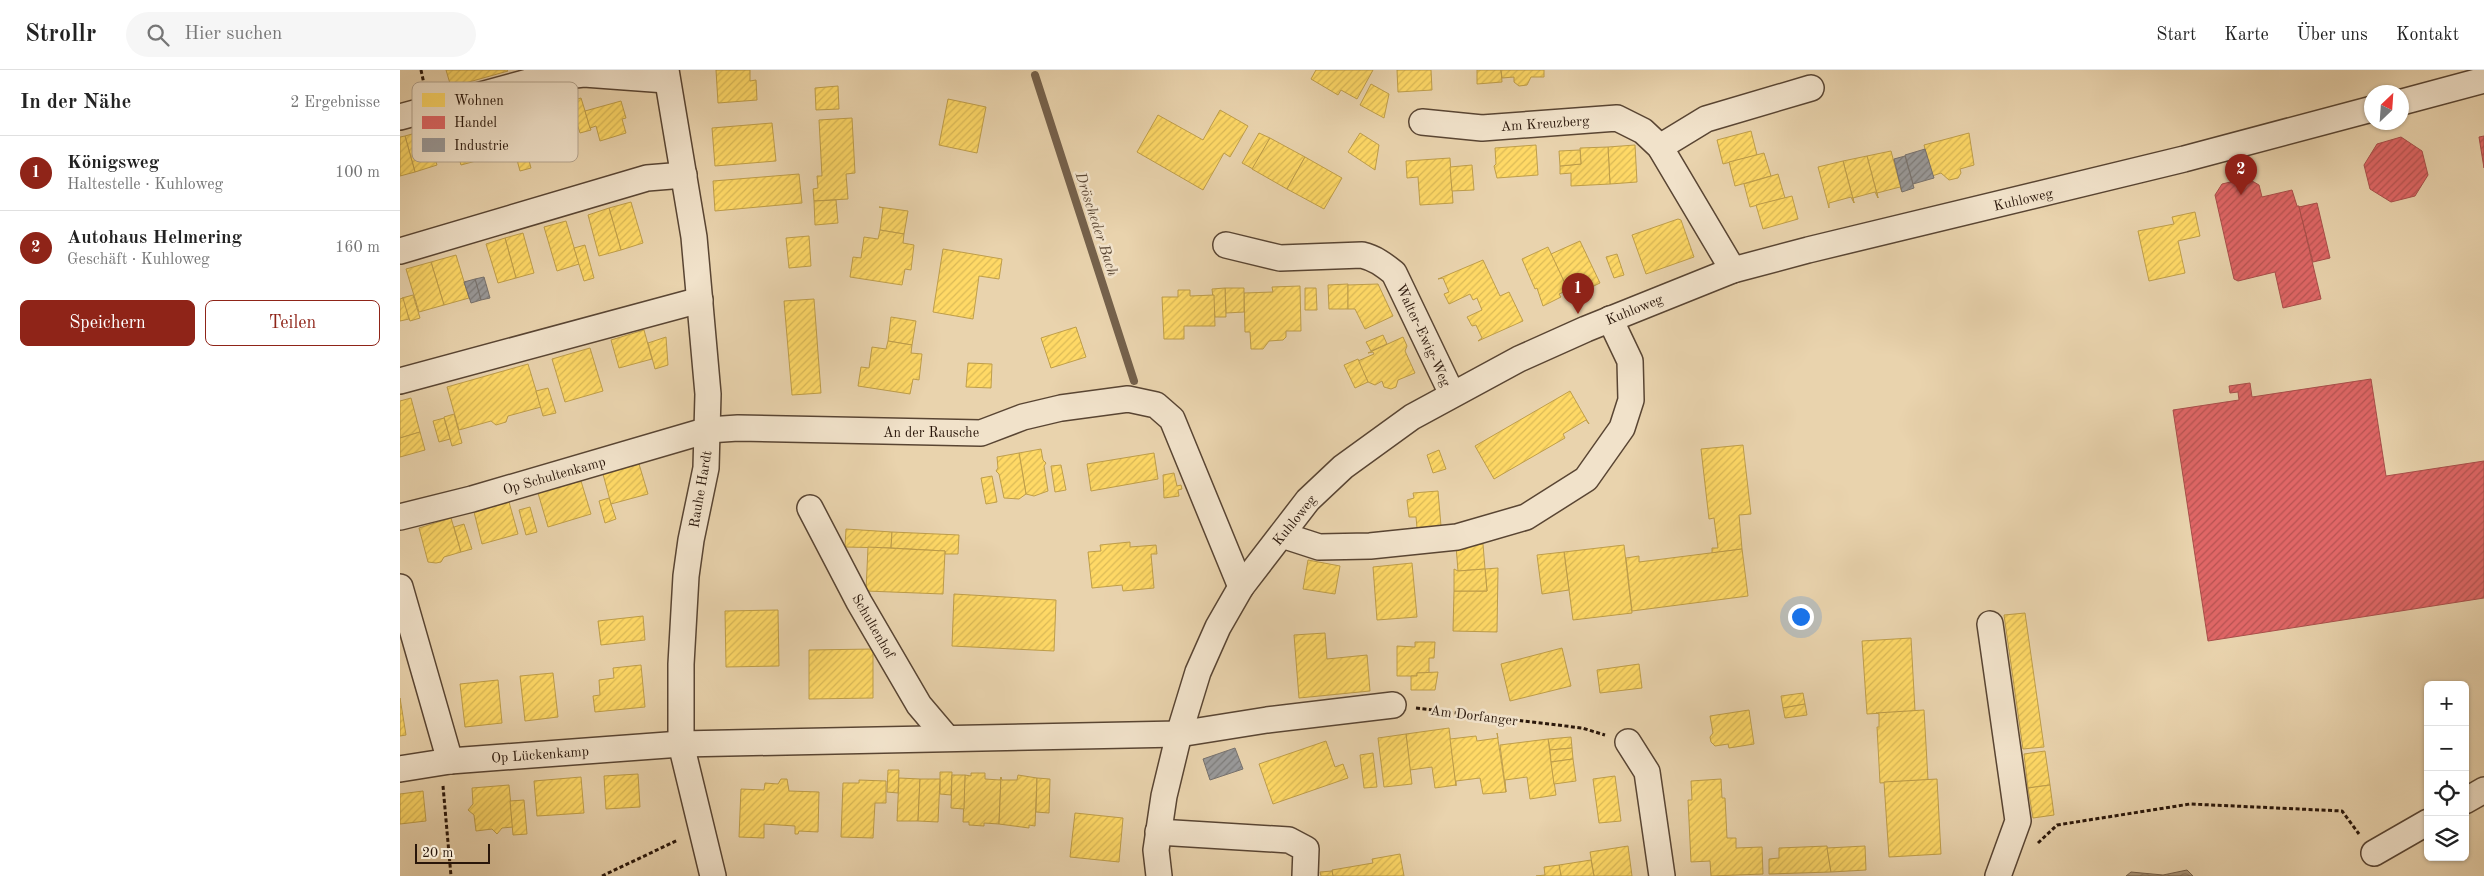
<!DOCTYPE html>
<html lang="de">
<head>
<meta charset="utf-8">
<style>
  :root { --surface:#fff; --page:#f6f6f6; --text:#222; --muted:#767676; --line:#e0e0e0; --accent:#8f2418 }
  body { margin:0; font-family:"Old Standard TT",serif; background:var(--page); color:var(--text) }
  .controls { position:absolute; right:15px; bottom:15px; display:grid; overflow:hidden; border-radius:8px; box-shadow:0 1px 4px #0004 }
  .controls button { width:45px; height:45px; display:grid; place-items:center; padding:0; border:0; border-bottom:1px solid var(--line); background:var(--surface); color:var(--text); font:25px sans-serif }
  .compass { position:absolute; left:1964px; top:15px; width:45px; height:45px; border-radius:50%; background:var(--surface); box-shadow:0 1px 4px #0004; rotate:25deg }
  .scale { position:absolute; left:15px; bottom:12px; width:75px; box-sizing:border-box; padding-left:5px; border:2px solid #29160a; border-top:0; font-size:14px; line-height:18px; white-space:nowrap; color:#29160a; -webkit-text-stroke:4px #f1e2ca; paint-order:stroke }
  .you { position:absolute; left:1400px; top:546px; width:18px; height:18px; margin:-12px; border:4px solid #fff; border-radius:50%; background:#1a73e8; box-shadow:0 0 0 8px #1a73e833 }
  .badge { display:grid; place-items:center; width:32px; height:32px; border-radius:50%; background:var(--accent); color:#fff; font-size:16px; font-weight:700 }
  .pin { position:absolute; translate:-50% -41px; filter:drop-shadow(0 1px 2px #0008) }
  .pin::after { content:''; position:absolute; top:26px; width:18px; height:15px; background:inherit; clip-path:polygon(0 0,100% 0,50% 100%) }
  .list { margin:0; padding:0; list-style:none }
  h2 { display:flex; justify-content:space-between; align-items:center; height:65px; margin:0; padding:0 20px; font-size:21px }
  h2 small { font-size:16px; font-weight:400; color:var(--muted) }
  .list li { display:grid; grid-template-columns:32px 1fr auto; gap:15px; align-items:center; box-sizing:border-box; height:75px; padding:0 20px; border-top:1px solid var(--line) }
  .list b { display:block; font-size:19px; white-space:nowrap }
  .list p { margin:0; font-size:16px; white-space:nowrap; color:var(--muted) }
  .list em { font-size:16px; font-style:normal; color:var(--muted) }
  .actions { display:flex; gap:10px; padding:15px 20px }
  .actions a { flex:1; padding:11px 0; border:1px solid var(--accent); border-radius:8px; text-align:center; font-size:18px; color:var(--accent) }
  .actions .main { background:var(--accent); color:#fff }
  .icon { flex:none; width:28px; height:28px; fill:none; stroke:currentColor; stroke-width:2; stroke-linecap:round; stroke-linejoin:round }
  .map { position:relative; flex:none; width:2084px; height:806px; overflow:hidden }
  header { display:flex; align-items:center; gap:30px; box-sizing:border-box; height:70px; padding:0 25px; background:var(--surface); border-bottom:1px solid var(--line) }
  header strong { font-size:24px }
  nav { display:flex; gap:28px; margin-inline-start:auto; font-size:18px }
  .search { width:350px; height:45px; background:var(--page); display:flex; align-items:center; gap:12px; box-sizing:border-box; padding:0 18px; border-radius:28px; color:var(--muted); font-size:19px }
  main { display:flex }
  aside { flex:1; background:var(--surface) }
  .map>svg:first-child { display:block }
  .water { fill:url(#water-waves); stroke:#75614b }
  .homes { fill:url(#homes-hatch); stroke:#bf9e4a }
  .shops { fill:url(#shops-hatch); stroke:#a94e4a }
  .industry { fill:url(#industry-hatch); stroke:#77726e }
  .lines { fill:none; stroke-linecap:round; stroke-linejoin:round }
  .stream { stroke:#75614b; stroke-width:8 }
  .minor-casing { stroke:#594533; stroke-width:28 }
  .path { stroke:#29160a; stroke-width:3; stroke-dasharray:4 2.5; stroke-linecap:butt }
  .minor { stroke:#f1e2ca; stroke-width:25 }
  .labels { text-anchor:middle; stroke-width:5; stroke-linejoin:round; paint-order:stroke }
  .street-label { font-size:14px; fill:#29160a; stroke:#f1e2ca }
  .water-label { font-size:15px; font-style:italic; fill:#5c4835; stroke:#f1e2ca }
  .key { fill:#f1e2ca; stroke:#b5a590; stroke-width:1 }
  .key-label { font-size:14px; fill:#29160a }
</style>
</head>
<body>
<header>
<strong>Strollr</strong>
<div class="search"><svg class="icon" aria-label="search" viewBox="0 0 24 24"><circle cx="10" cy="10" r="6"/><path d="M15 15l6 6"/></svg>Hier suchen</div>
<nav><a>Start</a><a>Karte</a><a>Über uns</a><a>Kontakt</a></nav>
</header>
<main>
<aside>
<h2>In der Nähe<small>2 Ergebnisse</small></h2>
<ul class="list">
<li><span class="badge">1</span><div><b>Königsweg</b><p>Haltestelle · Kuhloweg</p></div><em>100 m</em></li>
<li><span class="badge">2</span><div><b>Autohaus Helmering</b><p>Geschäft · Kuhloweg</p></div><em>160 m</em></li>
</ul>
<div class="actions"><a class="main">Speichern</a><a>Teilen</a></div>
</aside>
<div class="map">
<svg width="2084" height="806" viewBox="0 0 2084 806">
  <defs>
    <pattern id="water-waves" width="16" height="10" patternUnits="userSpaceOnUse" patternTransform="scale(1.25)"><rect width="16" height="10" fill="#a89376"/><path d="M0 5q4-4 8 0t8 0" fill="none" stroke="#89775f"/></pattern>
    <pattern id="homes-hatch" width="6" height="6" patternUnits="userSpaceOnUse" patternTransform="scale(1.25)"><rect width="6" height="6" fill="#ffd966"/><path d="M-1 1l2-2M0 6l6-6M5 7l2-2" fill="none" stroke="#dbba57"/></pattern>
    <pattern id="shops-hatch" width="6" height="6" patternUnits="userSpaceOnUse" patternTransform="scale(1.25)"><rect width="6" height="6" fill="#e06666"/><path d="M-1 1l2-2M0 6l6-6M5 7l2-2" fill="none" stroke="#b65352"/></pattern>
    <pattern id="industry-hatch" width="6" height="6" patternUnits="userSpaceOnUse" patternTransform="scale(1.25)"><rect width="6" height="6" fill="#999"/><path d="M-1 1l2-2M0 6l6-6M5 7l2-2" fill="none" stroke="#7d7c7b"/></pattern>
  </defs>
  <rect width="100%" height="100%" fill="#e9d3ad"/>
  <filter id="stains"><feTurbulence type="fractalNoise" baseFrequency=".004" numOctaves="4"/><feColorMatrix values="0 0 0 0 .2 0 0 0 0 .09 0 0 0 0 .02 0 0 0 .5 -.17"/></filter>
  <radialGradient id="worn" r=".72"><stop offset=".6" stop-color="#630" stop-opacity="0"/><stop offset="1" stop-color="#630" stop-opacity=".3"/></radialGradient>
  <polygon class="water" points="1787,800 1793,806 1726,806 1731,802 1763,805"/>
  <g class="homes">
    <polygon points="46,0 107,0 108,1 51,17"/>
    <polygon points="316,0 350,0 350,11 356,10 357,30 318,33"/>
    <polygon points="916,0 973,0 957,29 941,20 938,25 911,9"/>
    <polygon points="997,0 1031,0 1032,20 998,22"/>
    <polygon points="1077,0 1101,0 1102,12 1077,14"/>
    <polygon points="1101,0 1144,0 1144,7 1131,7 1127,15 1119,16 1114,12 1114,7 1102,8"/>
    <polygon points="971,14 989,24 984,48 960,35"/>
    <polygon points="438,16 439,39 416,40 415,18"/>
    <polygon points="181,28 191,60 180,63 170,31"/>
    <polygon points="548,29 586,37 577,83 539,75"/>
    <polygon points="221,31 226,48 222,49 226,63 200,71 196,56 190,58 185,41"/>
    <polygon points="820,40 848,56 830,87 824,83 803,120 737,82 758,45 803,70"/>
    <polygon points="90,42 102,84 61,95 49,54"/>
    <polygon points="452,48 455,103 446,104 448,129 414,131 413,119 418,118 417,106 422,106 419,50"/>
    <polygon points="372,53 376,91 315,96 312,58"/>
    <polygon points="26,60 37,95 15,102 5,66"/>
    <polygon points="1351,61 1357,85 1323,94 1317,70"/>
    <polygon points="859,63 870,68 853,99 842,93"/>
    <polygon points="960,63 979,75 975,100 948,82"/>
    <polygon points="1569,63 1574,95 1560,99 1561,103 1558,108 1549,110 1541,103 1532,106 1524,75"/>
    <polygon points="5,66 15,102 0,106 0,67"/>
    <polygon points="870,68 905,87 887,119 852,99"/>
    <polygon points="1136,75 1138,105 1097,108 1094,96 1096,94 1095,78"/>
    <polygon points="1235,75 1237,112 1210,114 1208,77"/>
    <polygon points="125,76 131,98 120,101 114,79"/>
    <polygon points="1208,77 1210,114 1171,116 1171,103 1160,104 1160,96 1181,94 1180,78"/>
    <polygon points="1180,80 1181,94 1160,96 1159,81"/>
    <polygon points="1491,81 1502,122 1500,117 1477,123 1478,128 1467,86"/>
    <polygon points="1364,83 1371,106 1335,116 1329,92"/>
    <polygon points="1467,86 1478,128 1475,122 1453,128 1454,133 1443,91"/>
    <polygon points="905,87 942,108 924,139 887,119"/>
    <polygon points="1050,88 1053,133 1020,135 1018,107 1007,108 1006,91"/>
    <polygon points="1443,91 1454,133 1451,127 1429,133 1429,138 1418,97"/>
    <polygon points="1072,95 1074,120 1052,121 1050,97"/>
    <polygon points="399,104 402,133 315,141 313,111"/>
    <polygon points="1378,104 1385,128 1350,137 1344,114"/>
    <polygon points="1392,126 1398,149 1363,159 1356,135"/>
    <polygon points="436,130 438,153 415,155 414,131"/>
    <polygon points="231,132 243,173 221,180 209,138"/>
    <polygon points="479,137 508,141 504,164 480,160 483,138"/>
    <polygon points="209,138 221,180 199,186 188,145"/>
    <polygon points="1795,142 1800,166 1778,171 1785,203 1749,211 1738,161 1774,154 1772,147"/>
    <polygon points="1278,149 1281,150 1294,187 1246,204 1232,165"/>
    <polygon points="166,151 179,194 157,201 144,157"/>
    <polygon points="480,160 504,164 503,173 514,175 511,200 505,199 502,215 450,207 453,187 461,188 464,167 478,169"/>
    <polygon points="123,163 134,203 116,208 105,168"/>
    <polygon points="409,166 411,196 389,198 386,168"/>
    <polygon points="105,168 116,208 98,213 86,174"/>
    <polygon points="1180,171 1200,213 1171,227 1151,184"/>
    <polygon points="185,175 194,208 184,211 174,178"/>
    <polygon points="1148,177 1168,220 1159,224 1161,227 1143,236 1137,218 1135,219 1122,189"/>
    <polygon points="543,179 602,189 599,209 579,206 573,249 533,242"/>
    <polygon points="1217,184 1224,205 1214,208 1206,187"/>
    <polygon points="56,185 69,228 44,235 31,192"/>
    <polygon points="1083,190 1100,226 1109,222 1123,251 1078,271 1082,268 1076,255 1072,256 1067,247 1082,240 1077,228 1073,230 1070,224 1049,234 1044,224 1049,222 1043,208 1038,209"/>
    <polygon points="31,192 44,235 19,242 6,199"/>
    <polygon points="948,214 948,239 929,239 928,215"/>
    <polygon points="978,214 993,246 965,259 955,239 948,239 948,215"/>
    <polygon points="900,216 901,261 886,261 886,267 883,270 869,271 863,279 851,279 850,262 845,262 844,223 873,222 872,217"/>
    <polygon points="825,218 844,218 844,242 826,243"/>
    <polygon points="825,218 826,247 815,247 812,219"/>
    <polygon points="905,218 916,218 917,240 905,240"/>
    <polygon points="778,220 790,220 790,226 814,225 815,256 784,256 784,269 764,269 762,227 778,227"/>
    <polygon points="13,225 20,248 10,251 2,228"/>
    <polygon points="3,228 9,249 0,251 0,229"/>
    <polygon points="414,229 421,323 392,325 384,231"/>
    <polygon points="491,247 516,251 512,275 488,271"/>
    <polygon points="676,257 686,287 651,298 641,268"/>
    <polygon points="244,260 252,289 219,298 211,270"/>
    <polygon points="983,265 987,274 971,281 966,272"/>
    <polygon points="266,267 268,295 255,299 248,273"/>
    <polygon points="1003,267 1007,276 1005,281 1015,303 998,310 996,317 991,319 984,317 982,311 975,315 968,312 958,291 974,284 973,282 968,283"/>
    <polygon points="488,271 512,275 511,283 522,284 519,310 513,309 510,324 458,316 461,297 469,298 472,277 486,279"/>
    <polygon points="190,278 203,321 165,332 152,289"/>
    <polygon points="958,289 968,312 955,318 944,295"/>
    <polygon points="568,293 592,294 591,318 566,317"/>
    <polygon points="128,294 141,337 108,346 106,352 96,355 91,351 59,360 47,317"/>
    <polygon points="148,318 156,343 143,346 136,321"/>
    <polygon points="1170,321 1189,354 1186,350 1163,364 1165,368 1094,409 1075,376"/>
    <polygon points="11,328 20,362 0,368 0,331"/>
    <polygon points="54,344 62,373 52,376 44,347"/>
    <polygon points="44,348 50,369 39,372 33,351"/>
    <polygon points="20,362 25,380 0,387 0,368"/>
    <polygon points="1343,375 1351,444 1339,445 1342,479 1312,483 1312,478 1318,478 1314,448 1309,449 1301,379"/>
    <polygon points="641,379 643,390 646,393 644,396 648,421 634,426 626,424 619,383"/>
    <polygon points="1039,380 1046,399 1033,403 1027,385"/>
    <polygon points="619,383 626,424 619,429 604,428 599,404 596,401 598,398 597,387"/>
    <polygon points="754,383 758,409 691,421 687,394"/>
    <polygon points="239,394 248,424 211,434 203,404"/>
    <polygon points="661,395 666,420 655,422 651,396"/>
    <polygon points="774,403 777,416 781,415 782,419 778,420 779,426 764,428 763,405"/>
    <polygon points="592,406 597,432 586,434 581,408"/>
    <polygon points="181,411 191,444 148,457 138,423"/>
    <polygon points="1038,421 1041,456 1017,458 1016,447 1009,447 1007,430 1014,428 1013,423"/>
    <polygon points="209,428 216,449 205,453 199,431"/>
    <polygon points="109,432 118,464 82,474 74,442"/>
    <polygon points="130,437 137,462 126,465 119,440"/>
    <polygon points="51,448 61,482 44,487 41,492 36,493 28,492 19,458"/>
    <polygon points="64,454 72,479 61,482 54,457"/>
    <polygon points="446,459 492,462 491,478 445,477"/>
    <polygon points="492,462 559,465 558,484 545,484 545,481 491,478"/>
    <polygon points="730,472 730,477 756,475 757,484 751,484 754,518 723,521 722,515 692,518 688,482 701,481 700,475"/>
    <polygon points="1083,474 1085,499 1058,501 1056,476"/>
    <polygon points="1224,475 1232,543 1173,550 1164,482"/>
    <polygon points="468,477 545,481 543,524 466,521"/>
    <polygon points="1342,479 1348,526 1232,541 1226,488 1239,486 1239,492"/>
    <polygon points="1164,482 1169,520 1142,524 1137,485"/>
    <polygon points="908,490 940,496 935,524 903,519"/>
    <polygon points="1012,493 1017,547 977,550 973,497"/>
    <polygon points="1098,498 1097,562 1053,561 1054,521 1087,521 1085,499"/>
    <polygon points="1054,499 1058,501 1085,499 1087,521 1054,521"/>
    <polygon points="554,524 656,530 654,581 552,576"/>
    <polygon points="378,540 379,596 326,597 325,541"/>
    <polygon points="1625,543 1644,677 1623,679 1604,545"/>
    <polygon points="243,546 245,570 201,575 198,551"/>
    <polygon points="925,563 927,589 967,585 970,621 899,628 894,565"/>
    <polygon points="1511,568 1515,641 1467,644 1462,571"/>
    <polygon points="1015,572 1035,572 1034,588 1029,588 1029,603 1017,603 1017,606 997,606 997,576 1015,577"/>
    <polygon points="1162,578 1171,616 1110,631 1101,594"/>
    <polygon points="473,579 473,628 409,629 409,580"/>
    <polygon points="1239,594 1242,618 1200,623 1197,600"/>
    <polygon points="241,595 245,637 195,642 193,626 200,625 199,610 214,608 213,598"/>
    <polygon points="1038,602 1035,620 1011,620 1011,606 1017,606 1017,603"/>
    <polygon points="153,603 158,647 125,651 120,606"/>
    <polygon points="98,610 102,653 65,657 60,614"/>
    <polygon points="1403,623 1405,634 1383,638 1381,626"/>
    <polygon points="0,628 6,665 0,666"/>
    <polygon points="1405,634 1407,645 1385,648 1383,638"/>
    <polygon points="1349,640 1354,674 1329,678 1328,674 1315,676 1311,672 1310,667 1313,663 1310,646"/>
    <polygon points="1524,640 1528,710 1480,713 1477,657 1479,657 1479,644 1476,643"/>
    <polygon points="1049,658 1056,715 1035,718 1032,697 1010,700 1006,664"/>
    <polygon points="1097,663 1106,722 1083,724 1080,708 1056,711 1056,716 1050,669 1076,666 1077,671 1098,668"/>
    <polygon points="1006,664 1012,714 984,717 978,668"/>
    <polygon points="1171,667 1172,678 1150,680 1148,669"/>
    <polygon points="1148,669 1156,725 1130,729 1127,707 1105,710 1106,722 1100,675"/>
    <polygon points="926,671 935,697 943,694 948,708 873,734 859,694"/>
    <polygon points="1172,678 1173,689 1151,692 1150,680"/>
    <polygon points="1645,681 1650,715 1628,718 1624,684"/>
    <polygon points="973,683 977,717 964,718 960,685"/>
    <polygon points="1173,689 1176,711 1154,714 1151,692"/>
    <polygon points="488,700 499,700 498,723 487,722"/>
    <polygon points="540,702 552,702 551,725 540,724"/>
    <polygon points="571,703 585,703 585,709 600,710 601,707 599,754 584,753 584,756 569,755 569,752 563,752 565,705 571,706"/>
    <polygon points="238,704 240,737 206,739 204,706"/>
    <polygon points="552,705 565,705 564,739 551,738"/>
    <polygon points="618,705 637,708 635,756 629,755 629,758 599,754 601,707 602,710 617,710"/>
    <polygon points="1215,706 1221,751 1199,753 1193,709"/>
    <polygon points="181,707 184,743 137,746 134,711"/>
    <polygon points="499,708 520,709 518,751 497,751"/>
    <polygon points="637,708 650,709 649,743 636,742"/>
    <polygon points="381,709 387,709 389,721 419,722 418,762 399,761 398,764 395,764 395,756 364,754 364,768 339,767 341,719 364,720 365,713 378,714"/>
    <polygon points="520,709 540,709 538,752 518,751"/>
    <polygon points="1321,709 1322,728 1325,728 1327,768 1336,768 1336,778 1362,777 1363,804 1311,806 1310,791 1291,792 1288,730 1292,730 1291,711"/>
    <polygon points="1537,709 1541,784 1489,787 1484,712"/>
    <polygon points="459,710 486,711 486,733 475,733 473,768 441,767 443,713 459,713"/>
    <polygon points="109,715 113,757 102,758 97,764 92,759 76,761 74,745 68,740 73,734 72,718"/>
    <polygon points="1650,715 1654,745 1633,748 1628,718"/>
    <polygon points="23,721 26,751 0,754 0,724"/>
    <polygon points="124,730 127,764 113,765 110,731"/>
    <polygon points="675,743 723,748 719,792 670,787"/>
    <polygon points="1228,776 1232,806 1194,806 1190,782"/>
    <polygon points="1427,776 1431,802 1369,804 1369,789 1379,788 1379,778"/>
    <polygon points="1465,776 1466,800 1431,802 1427,778"/>
    <polygon points="1000,784 1004,806 933,806 932,800 973,793 972,789"/>
    <polygon points="1191,790 1194,806 1161,806 1159,795"/>
    <polygon points="1159,795 1161,806 1136,806 1145,805 1144,797"/>
    <polygon points="932,801 933,806 921,806 920,802"/>
  </g>
  <g class="shops">
    <polygon points="2084,66 2084,98 2079,67"/>
    <polygon points="2001,67 2022,81 2028,105 2015,126 1991,132 1970,119 1964,95 1977,74"/>
    <polygon points="1847,108 1859,115 1862,127 1892,120 1897,136 1899,136 1921,229 1883,238 1875,202 1838,211 1834,209 1815,125 1822,114"/>
    <polygon points="1917,133 1930,188 1913,192 1899,137"/>
    <polygon points="1971,309 1986,406 2084,391 2084,528 1808,571 1773,340 1839,330 1838,322 1830,323 1829,316 1850,313 1852,327"/>
  </g>
  <g class="industry">
    <polygon points="1525,79 1534,108 1513,114 1505,85"/>
    <polygon points="1505,86 1514,118 1502,122 1494,89"/>
    <polygon points="84,207 90,228 81,230 75,209"/>
    <polygon points="75,209 81,230 71,233 64,212"/>
    <polygon points="835,678 843,699 810,710 803,689"/>
  </g>
  <g class="lines">
    <polyline class="stream" points="635,5 734,311"/>
    <g class="minor-casing">
      <g id="minor">
        <polyline points="266,0 294,167 308,324 306,398 291,470 286,506 281,594 281,674 313,806"/>
        <polyline points="2002,32 2084,10"/>
        <polyline points="0,47 139,9 184,4 266,10"/>
        <polyline points="1022,52 1082,58 1217,48 1243,61 1260,77 1333,200"/>
        <polyline points="1260,77 1306,49 1411,18"/>
        <path d="M826 175 880 188 962 185C975 188 984 195 994 203L1052 324"/>
        <polyline points="0,181 247,108 284,105"/>
        <polyline points="0,311 300,230"/>
        <polyline points="410,438 459,532 519,635 547,668"/>
        <polyline points="0,447 72,429 308,360 338,358 581,363 623,347 661,338 728,329 756,335 772,349 841,517"/>
        <polyline points="882,465 919,477 970,476 1057,467 1126,447 1186,409 1222,358 1231,330 1230,291 1210,249"/>
        <polyline points="0,517 50,691"/>
        <polyline points="1590,554 1618,751 1598,806"/>
        <polyline points="1228,672 1247,702 1262,806"/>
        <polyline points="0,699 50,691 281,674 779,664 867,650 993,635"/>
        <polyline points="2065,731 2084,720"/>
        <polyline points="758,762 889,770 906,779 905,806"/>
        <polyline points="1974,783 2028,752"/>
        <polyline points="759,806 756,780 764,726 779,664 798,602 818,557 841,517 908,430 943,397 1012,347 1119,289 1186,259 1333,200 1408,180 1784,89 1972,39"/>
      </g>
    </g>
    <g class="path">
      <polyline points="21,0 24,14"/>
      <polyline points="1016,638 1182,658 1205,665"/>
      <polyline points="43,716 51,806"/>
      <polyline points="1638,773 1657,755 1790,734 1942,741 1959,764"/>
      <polyline points="202,806 278,770"/>
    </g>
    <use href="#minor" class="minor"/>
  </g>
  <g class="labels">
    <g class="street-label">
      <text transform="translate(1145 53) rotate(-4)" y="5">Am Kreuzberg</text>
      <text transform="translate(1623 129) rotate(-13)" y="5">Kuhloweg</text>
      <text transform="translate(1234 239) rotate(-22)" y="5">Kuhloweg</text>
      <text transform="translate(1024 265) rotate(65)" y="5">Walter-Ewig-Weg</text>
      <text x="531" y="367">An der Rausche</text>
      <text transform="translate(154 405) rotate(-16)" y="5">Op Schultenkamp</text>
      <text transform="translate(300 419) rotate(-80)" y="5">Rauhe Hardt</text>
      <text transform="translate(894 450) rotate(-51)" y="5">Kuhloweg</text>
      <text transform="translate(474 556) rotate(60)" y="5">Schultenhof</text>
      <text transform="translate(1074 645) rotate(7)" y="5">Am Dorfanger</text>
      <text transform="translate(140 684) rotate(-4)" y="5">Op Lückenkamp</text>
    </g>
    <g class="water-label">
      <text transform="translate(697 154) rotate(72)" y="5">Dröscheder Bach</text>
    </g>
  </g>
  <rect x="12" y="12" width="166" height="80" rx="8" class="key"/>
  <rect x="22" y="23" width="23" height="14" fill="#ffd966"/>
  <rect x="22" y="46" width="23" height="13" fill="#e06666"/>
  <rect x="22" y="68" width="23" height="14" fill="#999"/>
  <g class="key-label">
    <text x="54" y="35">Wohnen</text>
    <text x="54" y="57">Handel</text>
    <text x="54" y="80">Industrie</text>
  </g>
  <rect width="100%" height="100%" filter="url(#stains)"/>
  <rect width="100%" height="100%" fill="url(#worn)"/>
</svg>
<div class="controls">
<button>+</button>
<button>−</button>
<button><svg class="icon" aria-label="locate" viewBox="0 0 24 24"><circle cx="12" cy="12" r="6"/><path d="M12 2v4M12 18v4M2 12h4M18 12h4"/></svg></button>
<button><svg class="icon" aria-label="layers" viewBox="0 0 24 24"><path d="M12 4l9 5-9 5-9-5zM3 14l9 5 9-5"/></svg></button>
</div>
<svg class="compass" viewBox="-18 -18 36 36"><path d="M0-13l5 13h-10z" fill="#e53935"/><path d="M0 13l5-13h-10z" fill="#767676"/></svg>
<div class="scale">20 m</div>
<div class="you"></div>
<div class="pin badge" style="left:1178px;top:244px">1</div>
<div class="pin badge" style="left:1841px;top:125px">2</div>
</div>
</main>
</body>
</html>
